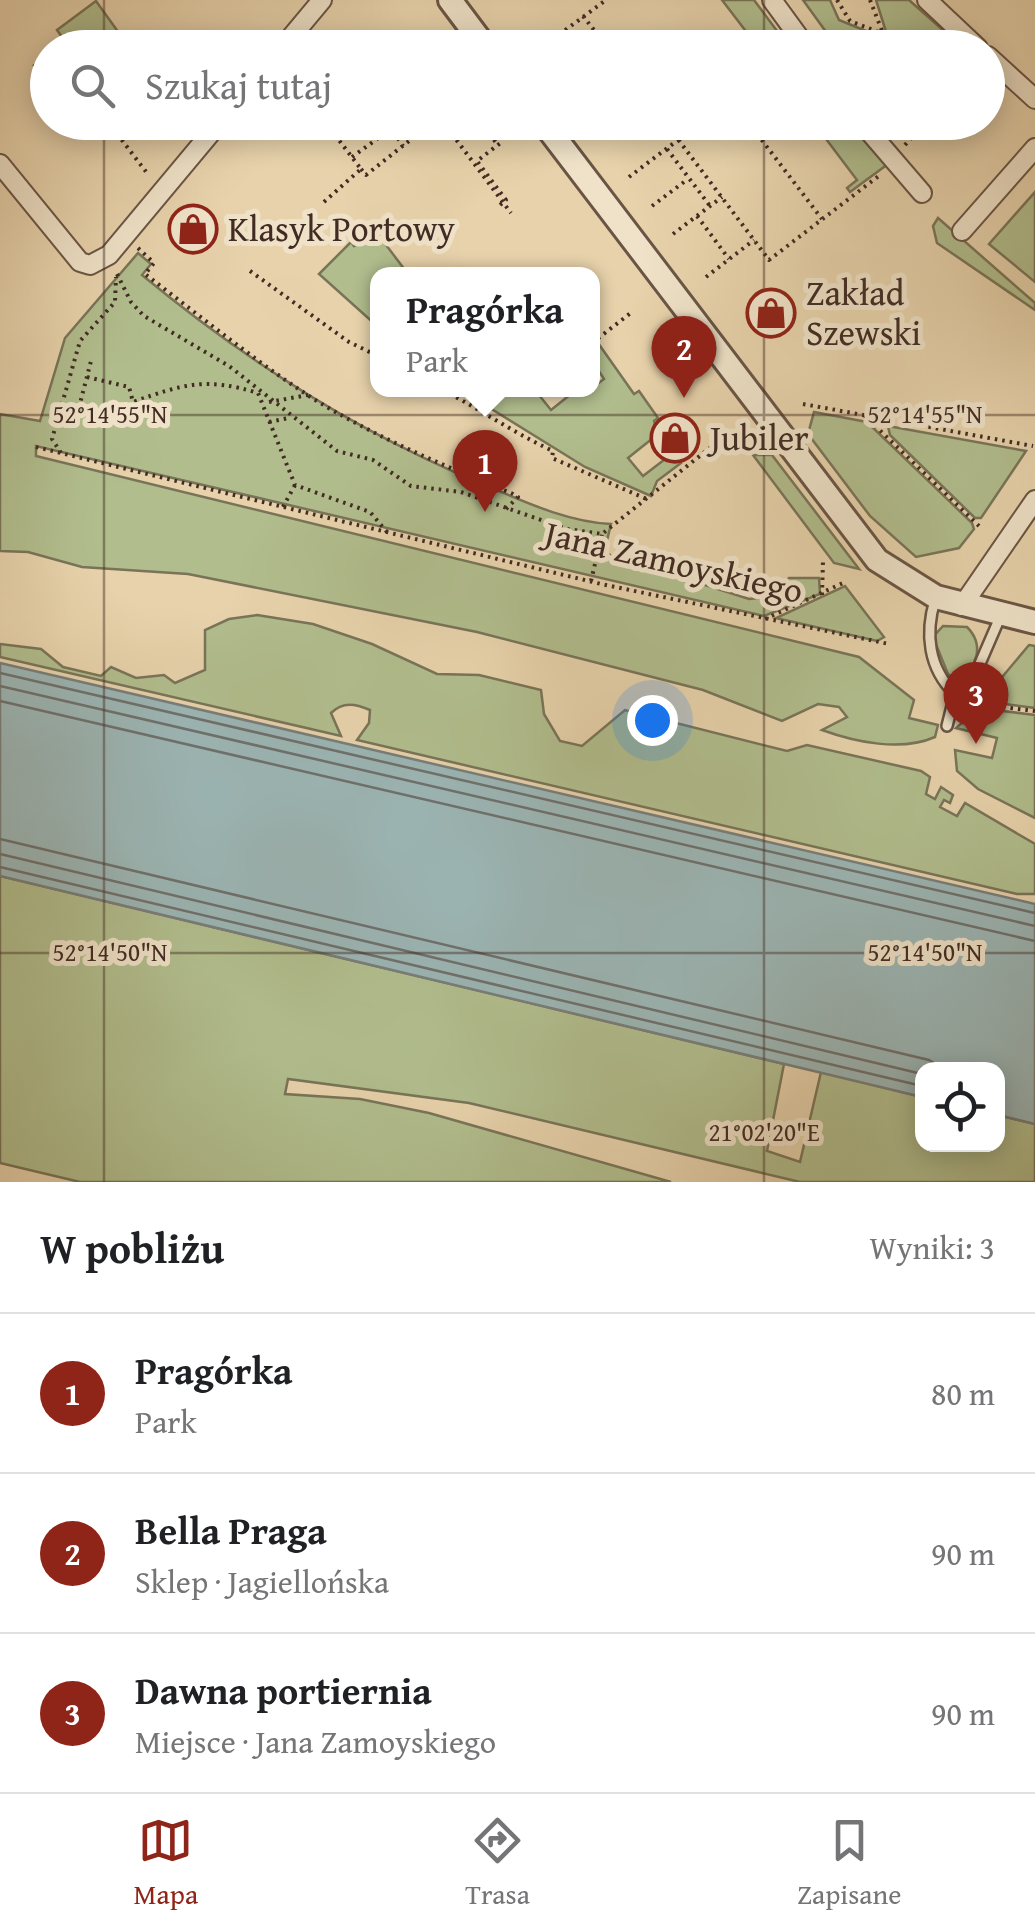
<!DOCTYPE html>
<html lang="pl">
<head>
<meta charset="utf-8">
<style>
  :root { --surface:#fff; --page:#f2f2f2; --text:#202124; --muted:#757577; --line:#e0e0e0; --accent:#8f2418 }
  body { margin:0; font-family:"Gentium Book Plus",serif; background:var(--page); color:var(--text) }
  .controls { position:absolute; right:30px; bottom:30px; display:grid; overflow:hidden; border-radius:20px; box-shadow:0 5px 25px #0003 }
  .controls button { width:90px; height:90px; display:grid; place-items:center; padding:0; border:0; border-bottom:2px solid var(--line); background:var(--surface); color:var(--text); font:50px sans-serif }
  .you { position:absolute; left:652px; top:720px; width:35px; height:35px; margin:-25px; border:8px solid #fff; border-radius:50%; background:#1a73e8; box-shadow:0 0 0 15px #1a73e833 }
  .badge { display:grid; place-items:center; width:65px; height:65px; border-radius:50%; background:var(--accent); color:#fff; font-size:32px; font-weight:700 }
  .pin { position:absolute; translate:-50% -82px; filter:drop-shadow(0 2px 5px #0008) }
  .pin::after { content:''; position:absolute; top:52px; width:35px; height:30px; background:inherit; clip-path:polygon(0 0,100% 0,50% 100%) }
  .popup { position:absolute; left:370px; top:267px; width:230px; height:130px; box-sizing:border-box; display:grid; place-content:center; border-radius:20px; background:var(--surface); filter:drop-shadow(0 2px 8px #0005); font-size:32px; white-space:nowrap; color:var(--muted) }
  .popup b { font-size:38px; color:var(--text) }
  .popup::after { content:''; position:absolute; left:50%; top:100%; margin-left:-20px; border:20px solid transparent; border-top-color:var(--surface) }
  .list { margin:0; padding:0; list-style:none }
  h2 { display:flex; justify-content:space-between; align-items:center; height:130px; margin:0; padding:0 40px; font-size:42px }
  h2 small { font-size:32px; font-weight:400; color:var(--muted) }
  .list li { display:grid; grid-template-columns:65px 1fr auto; gap:30px; align-items:center; box-sizing:border-box; height:160px; padding:0 40px; border-top:2px solid var(--line) }
  .list b { display:block; font-size:38px; white-space:nowrap }
  .list p { margin:0; font-size:32px; white-space:nowrap; color:var(--muted) }
  .list em { font-size:32px; font-style:normal; color:var(--muted) }
  .icon { flex:none; width:55px; height:55px; fill:none; stroke:currentColor; stroke-width:2; stroke-linecap:round; stroke-linejoin:round }
  .map { position:relative; flex:none; width:1035px; height:1182px; overflow:hidden }
  .search { position:absolute; background:var(--surface); box-shadow:0 5px 25px #0003; left:30px; right:30px; top:30px; height:110px; display:flex; align-items:center; gap:25px; box-sizing:border-box; padding:0 35px; border-radius:55px; color:var(--muted); font-size:38px }
  .sheet { height:610px; background:var(--surface) }
  nav { display:flex; justify-content:space-around; align-items:center; box-sizing:border-box; height:140px; border-top:2px solid var(--line); background:var(--surface); font-size:28px; color:var(--muted) }
  nav a { display:grid; justify-items:center; gap:5px }
  nav .on { color:var(--accent) }
  .map>svg:first-child { display:block }
  .green { fill:#b1bd8d; stroke:#797458; stroke-width:2.5 }
  .water { fill:#9bb5b4; stroke:#777e7a; stroke-width:2.5 }
  .lines { fill:none; stroke-linecap:round; stroke-linejoin:round }
  .shore { stroke:#6e706c; stroke-width:2.5 }
  .service-casing { stroke:#6a5545; stroke-width:14 }
  .minor-casing { stroke:#6a5545; stroke-width:22 }
  .tertiary-casing { stroke:#6a5545; stroke-width:28 }
  .path { stroke:#412b23; stroke-width:4; stroke-dasharray:2.5 5; stroke-linecap:butt }
  .service { stroke:#efe2c8; stroke-width:9 }
  .minor { stroke:#efe2c8; stroke-width:18 }
  .tertiary { stroke:#efe2c8; stroke-width:22 }
  .ticks { fill:none; stroke:#412b23; stroke-width:2.5; stroke-opacity:0.45 }
  .labels { text-anchor:middle; stroke-width:10; stroke-linejoin:round; paint-order:stroke }
  .poi-label { font-size:35px; fill:#412b23; stroke:#efe2c8; text-anchor:start }
  .street-label { font-size:35px; fill:#412b23; stroke:#efe2c8 }
  .ticks-label { font-size:25px; text-anchor:middle; fill:#412b23; stroke:#efe2c8; stroke-width:10; stroke-linejoin:round; paint-order:stroke }
</style>
</head>
<body>
<div class="map">
<svg width="1035" height="1182" viewBox="0 0 1035 1182">
  <rect width="100%" height="100%" fill="#e7d2ab"/>
  <filter id="stains"><feTurbulence type="fractalNoise" baseFrequency=".002" numOctaves="4"/><feColorMatrix values="0 0 0 0 .2 0 0 0 0 .09 0 0 0 0 .02 0 0 0 .5 -.17"/></filter>
  <radialGradient id="worn" r=".72"><stop offset=".6" stop-color="#630" stop-opacity="0"/><stop offset="1" stop-color="#630" stop-opacity=".3"/></radialGradient>
  <g class="green">
    <polygon points="722,0 754,0 789,47 758,47"/>
    <polygon points="803,0 830,0 839,20 876,35 882,44 888,38 876,0 909,0 944,31 937,39 941,43 949,35 964,47 837,47"/>
    <polygon points="96,1 129,47 69,47 57,30"/>
    <polygon points="814,123 852,123 888,164 850,192 847,188 857,180"/>
    <polygon points="1035,192 1035,282 989,244"/>
    <polygon points="938,218 1035,303 1035,310 937,243 933,226"/>
    <polygon points="377,233 408,274 378,274 377,326 319,274 351,242 354,246"/>
    <path d="M138 253 151 264 142 275C246 361 355 431 480 483 521 500 566 522 611 524L604 553 749 599 770 597 789 578H819L820 594 764 616 36 446V456L859 657 914 700 909 718 938 725 935 737C901 752 855 742 822 730L847 717 839 707 818 704 782 721 703 690 477 632 188 574 82 567 28 552 0 551V414L40 421 65 338Z"/>
    <polygon points="598,343 634,394 639,391 658,418 654,421 658,434 628,458 643,476 673,453 681,463 657,481 651,496 585,467 461,390 535,390 551,410 576,390 592,390 593,380 596,385 604,379 593,362 593,347"/>
    <polygon points="814,412 867,422 972,523 974,529 959,548 916,557 870,516 808,434"/>
    <polygon points="888,426 1026,451 981,518 975,518 890,435"/>
    <polygon points="753,455 772,455 859,569 834,563"/>
    <polygon points="845,586 884,637 877,641 776,618"/>
    <path d="M257 615 313 624 372 644 437 674 479 675 541 690 544 714 560 741 582 746 625 710 787 751 807 745 921 771 930 777 926 794 935 799 941 787 953 795 950 803 944 800 940 807 957 816 965 803 1035 844V894H1017L357 740 369 723 370 710C356 704 343 701 331 713L341 736 0 657V644L41 649 63 667 101 676 111 667 136 678 164 675 175 683 205 670V630L229 619Z"/>
    <path d="M943 626 967 627C985 645 977 668 958 681L948 674 933 637Z"/>
    <polygon points="1029,645 1035,646 1035,708 982,701"/>
    <polygon points="979,708 1035,715 1035,818 978,789 957,771 955,750 992,758 997,738 956,728"/>
    <polygon points="0,876 784,1064 767,1151 800,1162 821,1072 922,1097 922,1144 998,1144 998,1115 1035,1124 1035,1182 800,1182 469,1103 288,1079 285,1094 360,1099 429,1113 671,1182 80,1182 0,1163"/>
  </g>
  <polygon class="water" points="0,663 1035,904 1035,1124 998,1115 998,1070 922,1070 922,1097 0,876"/>
  <g class="lines">
    <g class="shore">
      <polyline points="0,673 1035,913"/>
      <polyline points="0,686 1035,926"/>
      <polyline points="0,701 1035,941"/>
      <polyline points="0,839 929,1060 947,1070"/>
      <polyline points="0,854 922,1074"/>
      <polyline points="0,867 922,1086"/>
    </g>
    <g class="service-casing">
      <g id="service">
        <path d="M935 600C925 633 928 668 955 694"/>
        <polyline points="947,726 955,694 972,682 1001,615"/>
      </g>
    </g>
    <g class="minor-casing">
      <g id="minor">
        <polyline points="772,0 807,48"/>
        <polyline points="927,0 978,48"/>
        <polyline points="282,48 322,0"/>
        <polyline points="988,56 1035,99"/>
        <polyline points="861,122 922,193"/>
        <polyline points="0,164 80,262 90,265 109,255 220,122"/>
        <polyline points="962,231 1035,148"/>
        <polyline points="962,606 1035,500"/>
      </g>
    </g>
    <g class="tertiary-casing">
      <g id="tertiary">
        <polyline points="450,0 486,48"/>
        <polyline points="543,122 877,560 936,597 1035,622"/>
      </g>
    </g>
    <g class="path">
      <polyline points="837,0 850,21 881,33"/>
      <polyline points="870,0 886,41"/>
      <polyline points="583,16 608,48"/>
      <polyline points="541,48 606,0"/>
      <polyline points="34,64 48,84"/>
      <polyline points="75,122 85,137 105,122"/>
      <polyline points="108,122 147,173"/>
      <polyline points="443,122 511,213"/>
      <polyline points="480,122 498,145"/>
      <polyline points="665,122 769,260 880,175"/>
      <polyline points="748,122 822,219"/>
      <polyline points="394,132 403,146"/>
      <polyline points="905,145 925,122"/>
      <polyline points="667,149 710,206"/>
      <polyline points="352,157 388,131"/>
      <polyline points="361,169 366,175 433,122"/>
      <polyline points="629,177 678,140"/>
      <polyline points="324,202 361,169 325,122"/>
      <polyline points="500,205 506,200 477,161 503,141"/>
      <polyline points="652,206 688,179"/>
      <polyline points="697,216 729,259"/>
      <polyline points="673,234 722,197"/>
      <path d="M138 248 154 263 145 274C200 316 254 360 312 398 375 437 445 466 513 494L518 497 506 509"/>
      <polyline points="250,271 349,342 378,356"/>
      <polyline points="117,274 131,302 144,316 229,366 337,451 373,460 411,486 461,492 567,529 602,534 726,435"/>
      <polyline points="706,277 754,240"/>
      <polyline points="592,343 632,312"/>
      <path d="M87 377 129 387 133 402C183 384 206 377 258 393L295 485 370 512 387 532"/>
      <path d="M443 390C481 410 514 433 553 451L552 458 649 500"/>
      <polyline points="269,402 308,395"/>
      <polyline points="803,404 1033,446"/>
      <polyline points="864,415 979,526"/>
      <polyline points="62,417 77,415 91,361"/>
      <polyline points="269,422 289,418"/>
      <polyline points="36,447 601,584 889,644"/>
      <polyline points="61,453 52,439 80,341 115,302 116,277"/>
      <polyline points="283,507 295,485"/>
      <polyline points="591,581 602,534"/>
      <polyline points="822,595 823,561"/>
      <polyline points="765,619 845,582"/>
      <polyline points="981,695 976,704 1035,711"/>
    </g>
    <use href="#service" class="service"/>
    <use href="#minor" class="minor"/>
    <use href="#tertiary" class="tertiary"/>
  </g>
  <path class="ticks" d="M104 0V48M764 0V48M104 122V1182M764 122V1182M0 415H1035M0 953H1035"/>
  <defs>
    <g id="shop-ring" transform="scale(2.5)"><circle r="9.5" fill="#efe2c8" stroke="#8f2418" stroke-width="1.5"/><path d="M-5-2.5h2.3a2.7 3.5 0 0 1 5.4 0H5L5.5 6h-11ZM-1.5-2.5h3a1.5 2.3 0 0 0-3 0Z" fill="#8f2418"/></g>
  </defs>
  <g fill-rule="evenodd">
    <use href="#shop-ring" x="193" y="229"/>
    <use href="#shop-ring" x="771" y="313"/>
    <use href="#shop-ring" x="675" y="438"/>
  </g>
  <g class="labels">
    <g class="poi-label">
      <text x="228" y="241">Klasyk Portowy</text>
      <text x="806" y="305">Zakład<tspan x="806" dy="40">Szewski</tspan></text>
      <text x="710" y="450">Jubiler</text>
    </g>
    <g class="street-label">
      <text transform="translate(674 562) rotate(13)" y="12">Jana Zamoyskiego</text>
    </g>
  </g>
  <g class="ticks-label">
    <text x="110" y="423">52°14'55"N</text>
    <text x="925" y="423">52°14'55"N</text>
    <text x="110" y="961">52°14'50"N</text>
    <text x="925" y="961">52°14'50"N</text>
    <text x="764" y="1141">21°02'20"E</text>
  </g>
  <rect width="100%" height="100%" filter="url(#stains)"/>
  <rect width="100%" height="100%" fill="url(#worn)"/>
</svg>
<div class="controls">
<button><svg class="icon" aria-label="locate" viewBox="0 0 24 24"><circle cx="12" cy="12" r="6"/><path d="M12 2v4M12 18v4M2 12h4M18 12h4"/></svg></button>
</div>
<div class="you"></div>
<div class="pin badge" style="left:485px;top:512px">1</div>
<div class="popup"><b>Pragórka</b>Park</div>
<div class="pin badge" style="left:684px;top:398px">2</div>
<div class="pin badge" style="left:976px;top:744px">3</div>
<div class="search"><svg class="icon" aria-label="search" viewBox="0 0 24 24"><circle cx="10" cy="10" r="6"/><path d="M15 15l6 6"/></svg>Szukaj tutaj</div>
</div>
<section class="sheet">
<h2>W pobliżu<small>Wyniki: 3</small></h2>
<ul class="list">
<li><span class="badge">1</span><div><b>Pragórka</b><p>Park</p></div><em>80 m</em></li>
<li><span class="badge">2</span><div><b>Bella Praga</b><p>Sklep · Jagiellońska</p></div><em>90 m</em></li>
<li><span class="badge">3</span><div><b>Dawna portiernia</b><p>Miejsce · Jana Zamoyskiego</p></div><em>90 m</em></li>
</ul>
</section>
<nav>
<a class="on"><svg class="icon" aria-label="map" viewBox="0 0 24 24"><path d="M3 6l6-2 6 2 6-2v14l-6 2-6-2-6 2zM9 4v14M15 6v14"/></svg>Mapa</a>
<a><svg class="icon" aria-label="directions" viewBox="0 0 24 24"><path d="M12 3l9 9-9 9-9-9zM9 14v-3h6M13 9l2 2-2 2"/></svg>Trasa</a>
<a><svg class="icon" aria-label="saved" viewBox="0 0 24 24"><path d="M7 4h10v16l-5-4-5 4z"/></svg>Zapisane</a>
</nav>
</body>
</html>
